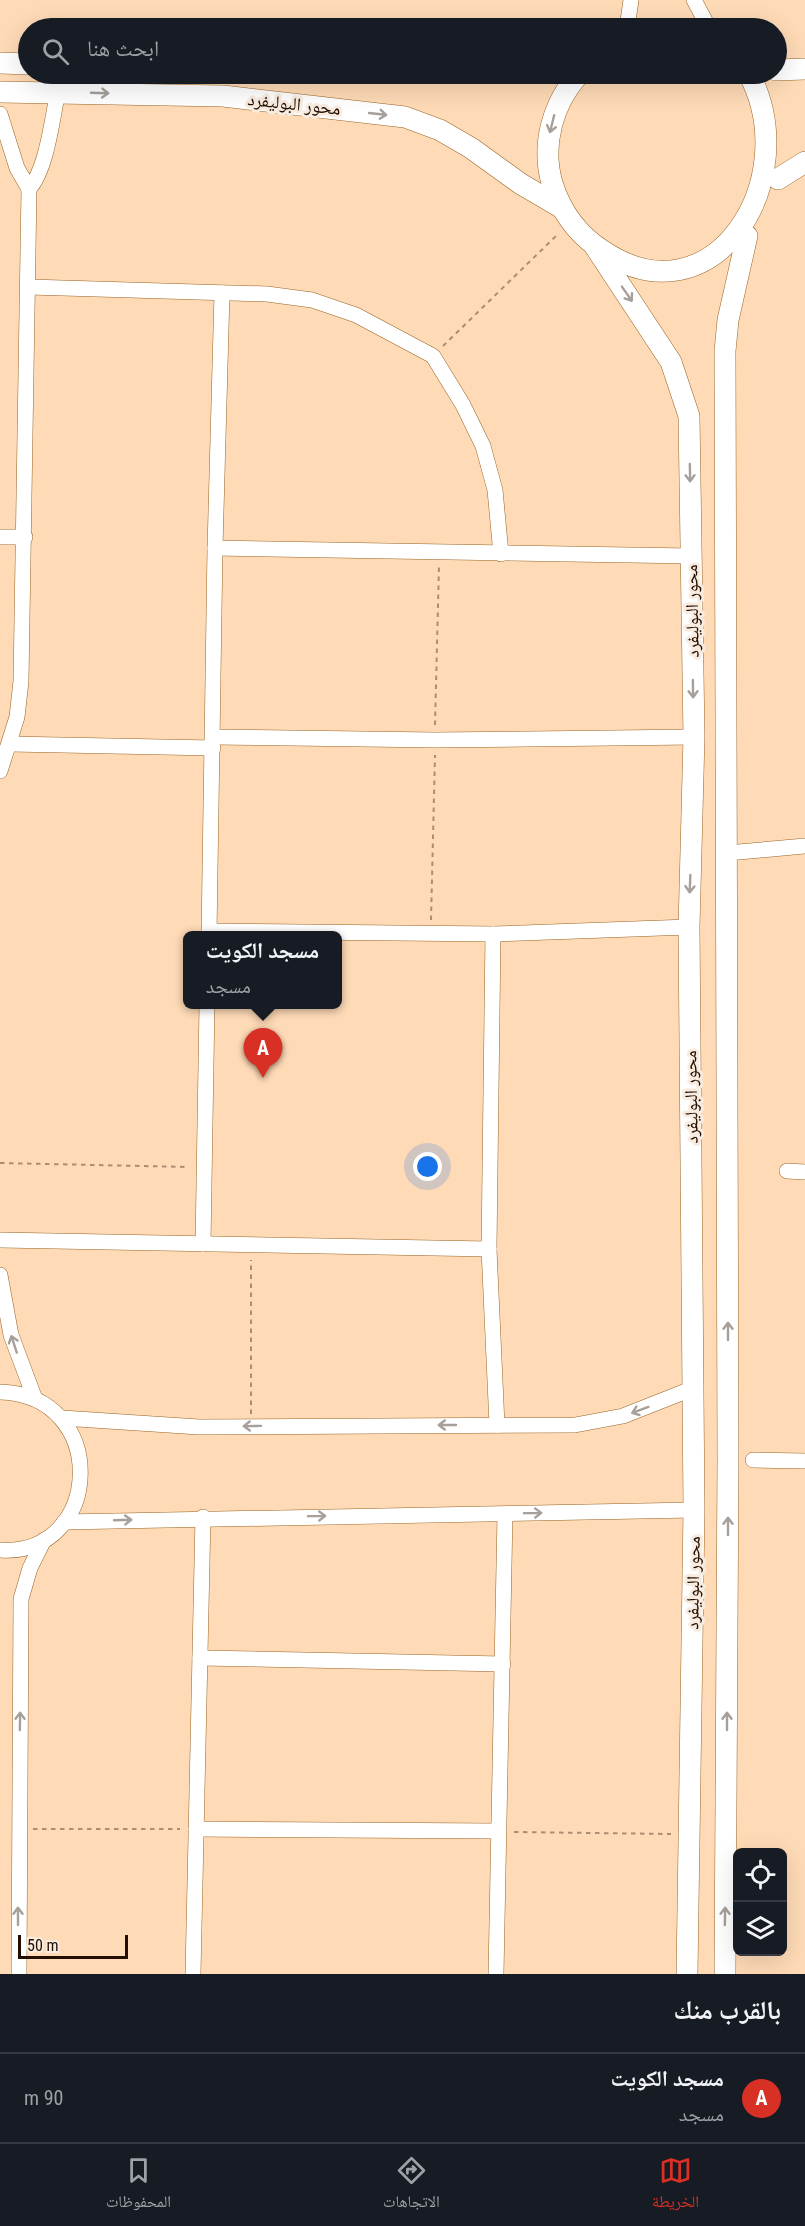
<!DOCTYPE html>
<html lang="ar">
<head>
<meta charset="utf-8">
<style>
  :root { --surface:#171b24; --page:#20242c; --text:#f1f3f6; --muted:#9ea1a6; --line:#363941; --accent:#d93025 }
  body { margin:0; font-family:"Roboto Condensed","Noto Naskh Arabic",sans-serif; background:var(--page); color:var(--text); direction:rtl }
  .controls { position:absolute; right:18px; bottom:18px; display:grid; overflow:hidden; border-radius:9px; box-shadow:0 6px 24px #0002 }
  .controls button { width:54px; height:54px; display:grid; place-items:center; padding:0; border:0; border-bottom:2px solid var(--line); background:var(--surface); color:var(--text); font:30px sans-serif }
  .scale { position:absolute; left:18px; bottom:15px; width:110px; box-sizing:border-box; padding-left:6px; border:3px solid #230e00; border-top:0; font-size:16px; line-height:21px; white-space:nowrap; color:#230e00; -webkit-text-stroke:4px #f8ece0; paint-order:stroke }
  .you { position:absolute; left:428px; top:1167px; width:21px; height:21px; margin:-15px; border:4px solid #fff; border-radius:50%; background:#1a73e8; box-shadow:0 0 0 9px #1a73e833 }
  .badge { display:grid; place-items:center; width:39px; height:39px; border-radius:50%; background:var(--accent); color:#fff; font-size:20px; font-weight:700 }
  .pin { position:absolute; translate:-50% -50px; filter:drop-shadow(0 2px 3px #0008) }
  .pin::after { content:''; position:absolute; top:32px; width:21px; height:18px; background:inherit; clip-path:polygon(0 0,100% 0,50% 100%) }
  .popup { position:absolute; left:183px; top:931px; width:159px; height:78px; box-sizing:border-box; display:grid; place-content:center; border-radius:9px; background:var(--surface); filter:drop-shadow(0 2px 4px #0005); font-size:20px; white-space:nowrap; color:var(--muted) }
  .popup b { font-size:22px; color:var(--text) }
  .popup::after { content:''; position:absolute; left:50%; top:100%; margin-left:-12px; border:12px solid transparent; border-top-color:var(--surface) }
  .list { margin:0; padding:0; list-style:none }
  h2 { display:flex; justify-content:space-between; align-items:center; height:78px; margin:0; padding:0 24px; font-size:26px }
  h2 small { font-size:20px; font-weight:400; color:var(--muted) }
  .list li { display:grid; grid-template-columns:39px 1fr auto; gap:18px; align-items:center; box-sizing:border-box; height:90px; padding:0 24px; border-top:2px solid var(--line) }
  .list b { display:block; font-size:22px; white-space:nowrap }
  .list p { margin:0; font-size:20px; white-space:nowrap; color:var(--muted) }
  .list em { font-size:20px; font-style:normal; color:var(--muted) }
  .icon { flex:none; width:33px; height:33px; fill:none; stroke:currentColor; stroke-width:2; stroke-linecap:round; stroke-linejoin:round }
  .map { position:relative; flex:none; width:805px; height:1974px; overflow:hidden; direction:ltr }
  .search { position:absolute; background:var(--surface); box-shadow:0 6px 24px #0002; left:18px; right:18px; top:18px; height:66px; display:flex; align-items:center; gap:15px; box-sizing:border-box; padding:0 21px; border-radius:33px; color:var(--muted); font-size:22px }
  .sheet { height:168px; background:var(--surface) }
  nav { display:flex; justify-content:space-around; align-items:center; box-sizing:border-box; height:84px; border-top:2px solid var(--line); background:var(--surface); font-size:16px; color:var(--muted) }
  nav a { display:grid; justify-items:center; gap:3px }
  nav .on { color:var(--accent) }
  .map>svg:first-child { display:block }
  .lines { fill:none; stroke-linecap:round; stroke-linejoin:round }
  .street-casing { stroke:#996424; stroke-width:16 }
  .secondary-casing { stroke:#996424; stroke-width:22 }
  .path { stroke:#ab8d71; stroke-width:2; stroke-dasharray:4.5 4.5; stroke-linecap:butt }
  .street { stroke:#fff; stroke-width:15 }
  .secondary { stroke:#fff; stroke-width:21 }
  .oneway { stroke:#a79f99 }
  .labels { text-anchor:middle; stroke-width:6; stroke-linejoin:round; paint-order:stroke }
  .street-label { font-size:18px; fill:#230e00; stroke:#f8ece0 }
</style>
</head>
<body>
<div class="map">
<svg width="805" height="1974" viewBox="0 0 805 1974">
  <rect width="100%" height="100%" fill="#fedab6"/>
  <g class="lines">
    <g class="street-casing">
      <g id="street">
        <polyline points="694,0 709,28"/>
        <polyline points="627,28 631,0"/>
        <polyline points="0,114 17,168 29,189"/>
        <polyline points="29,287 267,294 312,300 356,315 433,356 463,405 483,446 495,490 501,554"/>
        <polyline points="0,537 25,537"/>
        <polyline points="215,548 691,556"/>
        <polyline points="213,737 435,740 694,737"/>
        <polyline points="10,744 213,748"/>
        <path d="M0 771 17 717 21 681 29 189C47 169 52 119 58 91"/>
        <polyline points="727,853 805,846"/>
        <polyline points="209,931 493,934 689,927"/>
        <polyline points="493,934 489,1249 497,1425"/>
        <polyline points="209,936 215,548 222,293"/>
        <polyline points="787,1171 805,1172"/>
        <polyline points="0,1240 489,1249"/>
        <polyline points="203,1244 207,1004"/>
        <polyline points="0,1275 11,1335 35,1399"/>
        <path d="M0 1392C111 1395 103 1557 0 1550"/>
        <polyline points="62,1418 199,1427 575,1425 623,1416 694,1388"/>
        <polyline points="753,1460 805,1461"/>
        <polyline points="64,1522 694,1510"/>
        <polyline points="200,1658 503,1664"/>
        <polyline points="196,1829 498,1831"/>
        <polyline points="19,1974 21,1599 30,1568 44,1540"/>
        <polyline points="193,1974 203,1517"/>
        <polyline points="496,1974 505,1514"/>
      </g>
    </g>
    <g class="secondary-casing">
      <g id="secondary">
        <polyline points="0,63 28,64"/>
        <polyline points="776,70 805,69"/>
        <path d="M579 74C553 103 541 144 552 183 561 212 578 235 603 251 713 325 805 180 749 74"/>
        <polyline points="0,92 223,96 405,117 440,130 471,148 521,184 562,208"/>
        <polyline points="778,179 805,162"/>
        <polyline points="594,245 671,362 689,416 694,737 689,927 694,1510 687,1974"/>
        <polyline points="725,1974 728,1461 725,351 728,320 747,236"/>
      </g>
    </g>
    <g class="path">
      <polyline points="443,346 557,235"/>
      <polyline points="435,725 439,566"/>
      <polyline points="431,920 435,755"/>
      <polyline points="0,1163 189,1167"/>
      <polyline points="251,1414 251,1260"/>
      <polyline points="33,1829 180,1829"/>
      <polyline points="514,1832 671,1834"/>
    </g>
    <use href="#street" class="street"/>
    <use href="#secondary" class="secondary"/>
  </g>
  <defs><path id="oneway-shaft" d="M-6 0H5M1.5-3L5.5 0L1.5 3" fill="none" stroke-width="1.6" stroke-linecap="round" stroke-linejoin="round" transform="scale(1.5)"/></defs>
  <g class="oneway">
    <use href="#oneway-shaft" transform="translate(100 93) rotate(2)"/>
    <use href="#oneway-shaft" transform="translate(378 114) rotate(6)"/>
    <use href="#oneway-shaft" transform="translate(552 124) rotate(104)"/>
    <use href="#oneway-shaft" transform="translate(627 294) rotate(55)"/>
    <use href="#oneway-shaft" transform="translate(690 473) rotate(89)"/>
    <use href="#oneway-shaft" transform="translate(693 689) rotate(89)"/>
    <use href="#oneway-shaft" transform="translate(690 884) rotate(92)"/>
    <use href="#oneway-shaft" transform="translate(728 1331) rotate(-90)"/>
    <use href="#oneway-shaft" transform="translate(14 1344) rotate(-108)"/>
    <use href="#oneway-shaft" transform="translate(640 1410) rotate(160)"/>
    <use href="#oneway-shaft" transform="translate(447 1425) rotate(180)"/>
    <use href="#oneway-shaft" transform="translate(252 1426) rotate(179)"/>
    <use href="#oneway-shaft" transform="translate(533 1513) rotate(-1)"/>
    <use href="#oneway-shaft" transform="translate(317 1516) rotate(-1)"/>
    <use href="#oneway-shaft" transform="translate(123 1520) rotate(-2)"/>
    <use href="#oneway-shaft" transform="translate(728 1526) rotate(-90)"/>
    <use href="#oneway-shaft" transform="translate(20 1721) rotate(-89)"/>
    <use href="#oneway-shaft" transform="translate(727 1721) rotate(-90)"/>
    <use href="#oneway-shaft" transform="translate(18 1916) rotate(-90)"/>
    <use href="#oneway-shaft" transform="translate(725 1916) rotate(-89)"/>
  </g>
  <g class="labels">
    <g class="street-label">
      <text transform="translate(294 104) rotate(6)" y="6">محور البوليفرد</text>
      <text transform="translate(692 611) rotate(-91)" y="6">محور البوليفرد</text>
      <text transform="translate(691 1097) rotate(-91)" y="6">محور البوليفرد</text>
      <text transform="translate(693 1583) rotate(-89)" y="6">محور البوليفرد</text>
    </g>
  </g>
</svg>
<div class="controls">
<button><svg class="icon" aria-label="locate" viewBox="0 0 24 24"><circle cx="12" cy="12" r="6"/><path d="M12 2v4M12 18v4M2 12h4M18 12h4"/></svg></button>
<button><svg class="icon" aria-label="layers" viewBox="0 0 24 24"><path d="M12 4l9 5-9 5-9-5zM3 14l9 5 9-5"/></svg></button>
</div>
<div class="scale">50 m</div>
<div class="you"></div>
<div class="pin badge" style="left:263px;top:1078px">A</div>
<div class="popup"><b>مسجد الكويت</b>مسجد</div>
<div class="search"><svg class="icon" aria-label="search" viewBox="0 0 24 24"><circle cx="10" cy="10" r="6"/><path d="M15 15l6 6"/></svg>ابحث هنا</div>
</div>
<section class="sheet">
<h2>بالقرب منك<small></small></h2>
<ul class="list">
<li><span class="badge">A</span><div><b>مسجد الكويت</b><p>مسجد</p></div><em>90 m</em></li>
</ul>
</section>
<nav>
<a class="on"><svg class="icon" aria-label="map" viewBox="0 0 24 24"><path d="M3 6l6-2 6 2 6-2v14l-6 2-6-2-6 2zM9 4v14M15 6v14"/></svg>الخريطة</a>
<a><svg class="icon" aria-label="directions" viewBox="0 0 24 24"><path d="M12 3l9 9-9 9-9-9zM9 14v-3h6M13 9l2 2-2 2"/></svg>الاتجاهات</a>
<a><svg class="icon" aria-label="saved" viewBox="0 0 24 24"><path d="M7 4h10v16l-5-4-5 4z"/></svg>المحفوظات</a>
</nav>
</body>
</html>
